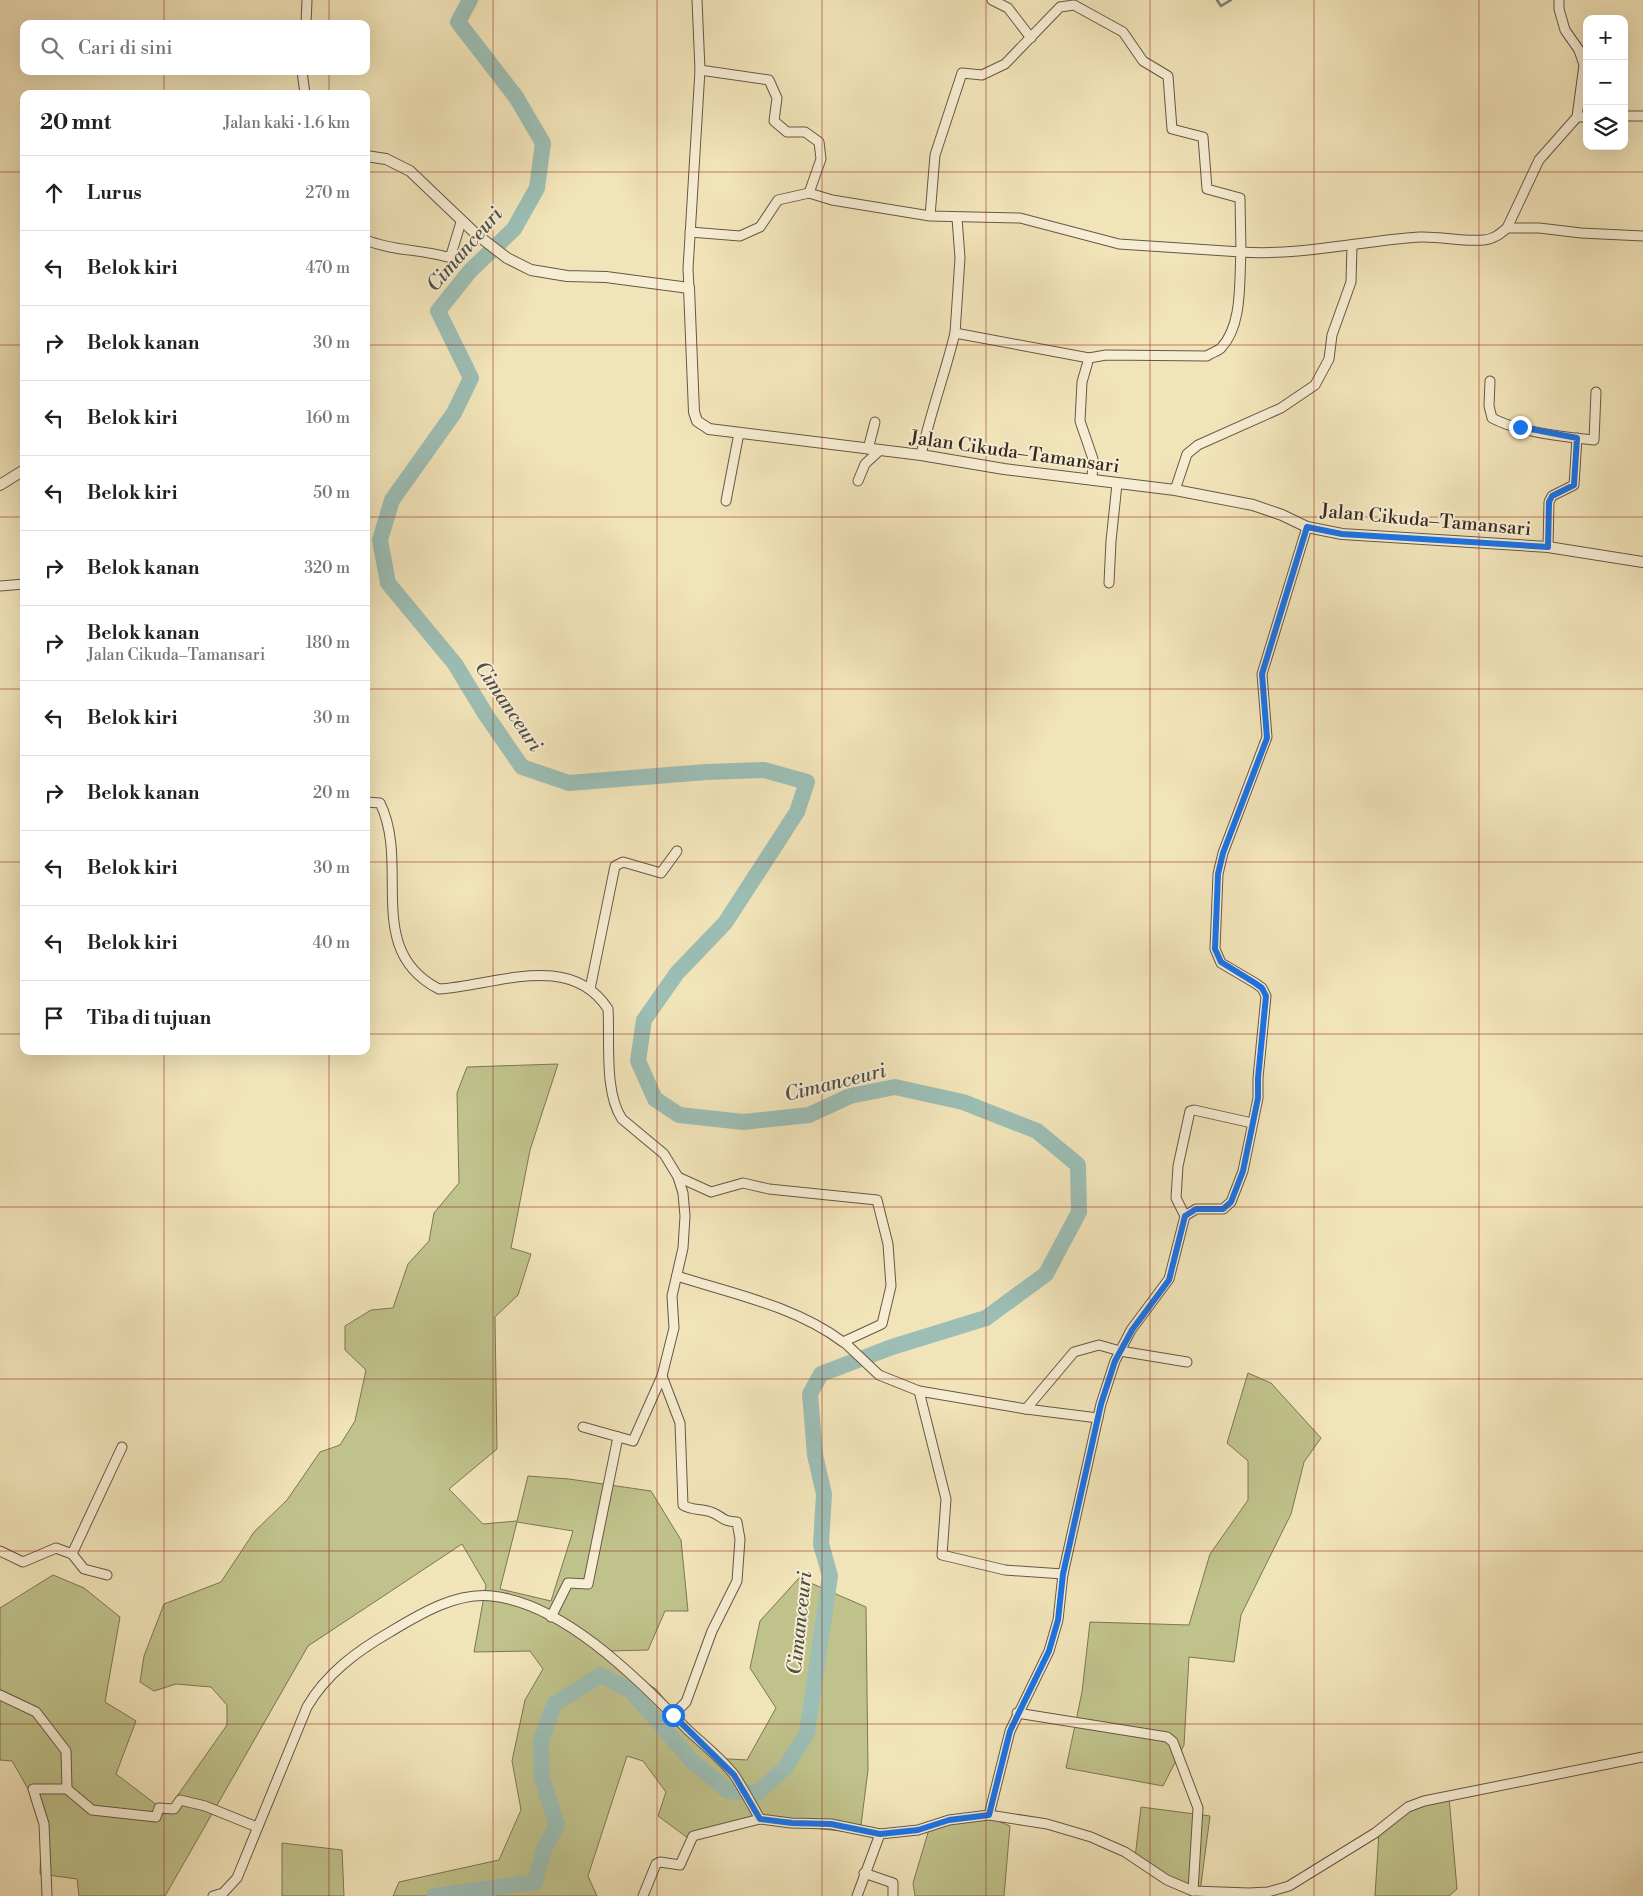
<!DOCTYPE html>
<html lang="id">
<head>
<meta charset="utf-8">
<style>
  :root { --surface:#fff; --page:#f6f6f6; --text:#202124; --muted:#757577; --line:#e0e0e0 }
  body { margin:0; font-family:"Libre Bodoni",serif; background:var(--page); color:var(--text) }
  .controls { position:absolute; right:15px; top:15px; display:grid; overflow:hidden; border-radius:10px; box-shadow:0 5px 20px #0002 }
  .controls button { width:45px; height:45px; display:grid; place-items:center; padding:0; border:0; border-bottom:1px solid var(--line); background:var(--surface); color:var(--text); font:25px sans-serif }
  .stop { position:absolute; width:15px; height:15px; margin:-11px; border:4px solid #1a73e8; border-radius:50%; background:#fff }
  .stop.end { background:#1a73e8; border-color:#fff; box-shadow:0 1px 5px #0008 }
  .list { margin:0; padding:0; list-style:none }
  h2 { display:flex; justify-content:space-between; align-items:center; height:65px; margin:0; padding:0 20px; font-size:21px }
  h2 small { font-size:16px; font-weight:400; color:var(--muted) }
  .list li { display:grid; grid-template-columns:32px 1fr auto; gap:15px; align-items:center; box-sizing:border-box; height:75px; padding:0 20px; border-top:1px solid var(--line) }
  .list b { display:block; font-size:19px; white-space:nowrap }
  .list p { margin:0; font-size:16px; white-space:nowrap; color:var(--muted) }
  .list em { font-size:16px; font-style:normal; color:var(--muted) }
  .icon { flex:none; width:28px; height:28px; fill:none; stroke:currentColor; stroke-width:2; stroke-linecap:round; stroke-linejoin:round }
  .map { position:relative; flex:none; width:1643px; height:1896px; overflow:hidden }
  .search { position:absolute; background:var(--surface); box-shadow:0 5px 20px #0002; left:20px; top:20px; width:350px; height:55px; display:flex; align-items:center; gap:12px; box-sizing:border-box; padding:0 18px; border-radius:10px; color:var(--muted); font-size:19px }
  .panel { position:absolute; background:var(--surface); box-shadow:0 5px 20px #0002; left:20px; top:90px; width:350px; height:965px; border-radius:10px }
  .map>svg:first-child { display:block }
  .green { fill:#c0c28b; stroke:#7b7657; fill-rule:evenodd }
  .lines { fill:none; stroke-linecap:round; stroke-linejoin:round }
  .stream { stroke:#73827b; stroke-width:2.5 }
  .river { stroke:#9cbeb5; stroke-width:16 }
  .minor-casing { stroke:#655848; stroke-width:11 }
  .tertiary-casing { stroke:#655848; stroke-width:12 }
  .minor { stroke:#f7edd2; stroke-width:9 }
  .tertiary { stroke:#f7edd2; stroke-width:10 }
  .route { stroke:#1a73e8; stroke-width:6 }
  .grid { fill:none; stroke:#8f2418; stroke-width:1; stroke-opacity:0.55 }
  .labels { text-anchor:middle; stroke-width:4; stroke-linejoin:round; paint-order:stroke }
  .street-label { font-size:19px; fill:#362923; stroke:#f7edd2 }
  .water-label { font-size:20px; font-style:italic; fill:#504e48; stroke:#f7edd2 }
</style>
</head>
<body>
<div class="map">
<svg width="1643" height="1896" viewBox="0 0 1643 1896">
  <rect width="100%" height="100%" fill="#f2e4b9"/>
  <filter id="stains"><feTurbulence type="fractalNoise" baseFrequency=".004" numOctaves="4"/><feColorMatrix values="0 0 0 0 .2 0 0 0 0 .09 0 0 0 0 .02 0 0 0 .5 -.17"/></filter>
  <radialGradient id="worn" r=".72"><stop offset=".6" stop-color="#630" stop-opacity="0"/><stop offset="1" stop-color="#630" stop-opacity=".3"/></radialGradient>
  <g class="green">
    <path d="M558 1064 530 1150 511 1248 531 1254 518 1295 495 1317 497 1449 449 1489 483 1524 517 1521 528 1476 569 1479 651 1491 681 1540 688 1611H665L648 1650 609 1651 608 1661 656 1689 712 1758 747 1760 776 1708 750 1668 760 1621 799 1578 866 1607 868 1770 860 1833 756 1822 692 1841 658 1816 666 1792 643 1761 627 1756 588 1876 597 1896H393L399 1882 499 1860 521 1810 512 1761 525 1700 543 1669 530 1651 474 1652 486 1585 462 1544 308 1646 165 1896H79L77 1879 40 1874 42 1813 12 1761 0 1760V1608L53 1575 84 1588 120 1617 105 1702 136 1721 116 1774 166 1812 227 1725V1705L211 1687 176 1684 154 1691 140 1682 144 1656 164 1604 221 1582 254 1532 287 1500 320 1452 340 1445 355 1421 366 1370 345 1350V1326L371 1310 393 1308 408 1264 429 1241 434 1213 459 1183 457 1093 467 1067ZM517 1522 573 1531 551 1601 500 1589Z"/>
    <polygon points="1248,1373 1271,1383 1321,1438 1304,1462 1291,1514 1241,1615 1234,1662 1189,1657 1184,1745 1163,1786 1066,1768 1082,1692 1090,1622 1189,1625 1210,1554 1248,1500 1248,1461 1227,1443"/>
    <polygon points="1449,1797 1457,1889 1449,1896 1375,1896 1379,1832 1407,1810"/>
    <polygon points="1141,1807 1210,1816 1200,1892 1168,1881 1135,1858"/>
    <polygon points="985,1816 1010,1826 1004,1896 915,1896 913,1883 930,1826"/>
    <polygon points="282,1843 342,1850 344,1896 282,1896"/>
  </g>
  <g class="lines">
    <polyline class="stream" points="1217,0 1221,6 1231,0"/>
    <polyline class="river" points="434,1896 535,1882 544,1849 557,1825 542,1778 541,1741 554,1704 601,1675 631,1691 691,1760 728,1791 757,1793 785,1768 807,1733 830,1576 821,1544 824,1494 815,1455 810,1394 821,1374 892,1347 986,1318 1046,1274 1079,1212 1078,1165 1037,1131 963,1102 895,1087 850,1096 809,1115 743,1122 679,1115 655,1099 638,1061 644,1020 677,973 725,923 797,812 807,782 764,770 706,772 569,783 522,767 486,715 455,664 388,583 380,540 392,500 454,413 471,378 438,311 470,271 514,229 537,188 543,143 516,97 458,22 470,0"/>
    <g class="minor-casing">
      <g id="minor">
        <polyline points="992,0 1008,8 1031,38"/>
        <polyline points="306,24 307,0"/>
        <polyline points="700,70 769,80 777,98 774,121 787,132 805,132 819,142 821,159 809,193 832,200 930,216 1020,218 1119,244 1241,252 1240,198 1207,189 1203,137 1172,129 1168,76 1143,61 1123,32 1074,5 1060,7 1005,64 982,75 962,73 935,155 930,216"/>
        <polyline points="302,71 305,94"/>
        <polyline points="1624,116 1643,116"/>
        <polyline points="1577,117 1587,117"/>
        <polyline points="957,218 960,258 955,333 1089,358"/>
        <polyline points="1507,228 1539,228 1581,233 1643,236"/>
        <polyline points="690,232 740,236 760,227 778,200 809,193"/>
        <path d="M366 240C392 251 420 249 447 257L451 255 461 222"/>
        <polyline points="689,288 688,269 700,70 697,0"/>
        <path d="M1490 381 1489 406 1492 418C1518 432 1564 437 1594 440L1596 392"/>
        <polyline points="868,449 875,422"/>
        <path d="M921 455C930 414 945 374 955 333"/>
        <path d="M1092 480 1093 459 1080 421 1082 382 1089 358 1106 355 1207 356C1211 353 1218 351 1221 348 1243 325 1239 281 1241 252 1301 256 1360 241 1419 237 1441 236 1463 242 1484 240 1494 239 1500 234 1507 228L1539 160 1577 117 1584 65 1579 50 1565 30 1559 9V0"/>
        <polyline points="858,481 865,464 879,451"/>
        <polyline points="1175,490 1187,454 1198,445 1281,408 1315,385 1329,359 1332,335 1351,282 1352,246"/>
        <polyline points="726,501 739,433"/>
        <polyline points="1548,547 1549,502 1552,496 1574,485 1577,438"/>
        <polyline points="1109,583 1111,541 1117,484"/>
        <polyline points="0,586 24,584"/>
        <path d="M366 802 380 803C411 866 363 950 439 989 494 986 570 950 608 1009 610 1042 604 1092 622 1119L664 1154 678 1177 683 1193 685 1216 683 1248 672 1296 674 1328 662 1376 633 1441 583 1427"/>
        <polyline points="590,989 615,866 623,862 661,873 677,851"/>
        <polyline points="1185,1216 1176,1198 1178,1166 1190,1111 1194,1110 1252,1123"/>
        <path d="M677 1276C733 1294 795 1306 843 1342L882 1324 891 1286 888 1244 877 1200 769 1189 743 1183 711 1192 678 1177"/>
        <polyline points="844,1342 879,1375 919,1391 1026,1409 1098,1418"/>
        <path d="M662 1376 680 1423 683 1505C692 1511 701 1508 711 1512 723 1516 720 1521 737 1522L740 1539 737 1581 712 1631 686 1702 673 1715"/>
        <polyline points="919,1391 946,1499 942,1555 1005,1570 1063,1574"/>
        <polyline points="1026,1409 1074,1352 1099,1345 1120,1351 1187,1362"/>
        <polyline points="0,1551 23,1562 56,1548 72,1554 84,1569 107,1575"/>
        <polyline points="72,1554 122,1447"/>
        <polyline points="551,1617 568,1583 588,1584 618,1437"/>
        <polyline points="0,1695 36,1712 66,1751 67,1789 33,1789 44,1824 47,1896"/>
        <polyline points="1017,1713 1167,1737 1173,1742 1198,1808 1193,1891"/>
        <polyline points="67,1789 92,1810 156,1817 159,1808 174,1809 180,1800 205,1806 257,1827"/>
        <polyline points="989,1815 1010,1731 1049,1651 1058,1620 1063,1574 1101,1404 1115,1361 1131,1330 1169,1279 1185,1216 1196,1209 1223,1209 1231,1202 1243,1171 1258,1098 1258,1078 1266,996 1262,988 1255,983 1221,963 1215,949 1218,874 1223,853 1267,737 1262,674 1307,527"/>
        <polyline points="864,1873 893,1883 893,1896"/>
        <path d="M213 1896 223 1893 237 1878 307 1707C326 1674 357 1651 390 1632 420 1614 456 1592 492 1596 566 1604 639 1681 689 1731 704 1745 723 1760 735 1776 744 1790 752 1805 760 1819"/>
        <polyline points="643,1896 656,1864 660,1862 680,1865 693,1836 760,1819 791,1823 831,1824 880,1834"/>
        <polyline points="857,1896 880,1834 918,1830 949,1820 989,1815 1047,1824 1091,1837 1125,1852 1167,1880 1193,1891 1249,1893 1268,1892 1289,1886 1375,1833 1408,1807 1424,1801 1643,1757"/>
      </g>
    </g>
    <g class="tertiary-casing">
      <g id="tertiary">
        <polyline points="366,156 386,159 410,171 476,234 507,258 531,270 567,276 606,277 689,288 694,412 697,421 709,429 921,455 1004,469 1175,490 1253,505 1282,515 1307,527 1342,534 1548,547 1643,562"/>
        <polyline points="0,485 24,470"/>
      </g>
    </g>
    <use href="#minor" class="minor"/>
    <use href="#tertiary" class="tertiary"/>
  </g>
  <g class="lines">
    <polyline class="route" points="673,1715 734,1775 760,1819 792,1823 831,1824 880,1834 918,1830 949,1820 989,1815 1010,1731 1049,1651 1058,1620 1063,1574 1101,1404 1115,1361 1132,1330 1169,1280 1185,1216 1196,1209 1223,1209 1231,1202 1243,1171 1258,1098 1258,1078 1266,996 1262,988 1255,983 1221,962 1215,949 1218,874 1223,853 1267,738 1262,674 1307,527 1342,534 1548,547 1549,502 1552,496 1574,485 1577,438 1520,427"/>
  </g>
  <path class="grid" d="M164 0V24M329 0V24M493 0V1896M657 0V1896M822 0V1896M986 0V1896M1150 0V1896M1314 0V1896M1479 0V1896M164 71V94M329 71V94M0 172H24M366 172H1643M0 345H24M366 345H1643M0 517H24M366 517H1643M0 689H24M366 689H1643M0 862H24M366 862H1643M0 1034H24M366 1034H1643M164 1051V1896M329 1051V1896M0 1207H1643M0 1379H1643M0 1551H1643M0 1724H1643"/>
  <g class="labels">
    <g class="street-label">
      <text transform="translate(1015 451) rotate(8)" y="7">Jalan Cikuda–Tamansari</text>
      <text transform="translate(1426 519) rotate(5)" y="7">Jalan Cikuda–Tamansari</text>
    </g>
    <g class="water-label">
      <text transform="translate(464 249) rotate(-49)" y="7">Cimanceuri</text>
      <text transform="translate(509 706) rotate(56)" y="7">Cimanceuri</text>
      <text transform="translate(835 1082) rotate(-14)" y="7">Cimanceuri</text>
      <text transform="translate(799 1623) rotate(-84)" y="7">Cimanceuri</text>
    </g>
  </g>
  <rect width="100%" height="100%" filter="url(#stains)"/>
  <rect width="100%" height="100%" fill="url(#worn)"/>
</svg>
<div class="controls">
<button>+</button>
<button>−</button>
<button><svg class="icon" aria-label="layers" viewBox="0 0 24 24"><path d="M12 4l9 5-9 5-9-5zM3 14l9 5 9-5"/></svg></button>
</div>
<div class="stop" style="left:673px;top:1715px"></div>
<div class="stop end" style="left:1520px;top:427px"></div>
<div class="search"><svg class="icon" aria-label="search" viewBox="0 0 24 24"><circle cx="10" cy="10" r="6"/><path d="M15 15l6 6"/></svg>Cari di sini</div>
<section class="panel">
<h2>20 mnt<small>Jalan kaki · 1.6 km</small></h2>
<ul class="list">
<li><svg class="icon" aria-label="ahead" viewBox="0 0 24 24"><path d="M12 20V5M6 11l6-6 6 6"/></svg><div><b>Lurus</b></div><em>270 m</em></li>
<li><svg class="icon" aria-label="left" viewBox="0 0 24 24"><path d="M17 20v-9H6M10 6l-5 5 5 5"/></svg><div><b>Belok kiri</b></div><em>470 m</em></li>
<li><svg class="icon" aria-label="right" viewBox="0 0 24 24"><path d="M7 20v-9h11M14 6l5 5-5 5"/></svg><div><b>Belok kanan</b></div><em>30 m</em></li>
<li><svg class="icon" aria-label="left" viewBox="0 0 24 24"><path d="M17 20v-9H6M10 6l-5 5 5 5"/></svg><div><b>Belok kiri</b></div><em>160 m</em></li>
<li><svg class="icon" aria-label="left" viewBox="0 0 24 24"><path d="M17 20v-9H6M10 6l-5 5 5 5"/></svg><div><b>Belok kiri</b></div><em>50 m</em></li>
<li><svg class="icon" aria-label="right" viewBox="0 0 24 24"><path d="M7 20v-9h11M14 6l5 5-5 5"/></svg><div><b>Belok kanan</b></div><em>320 m</em></li>
<li><svg class="icon" aria-label="right" viewBox="0 0 24 24"><path d="M7 20v-9h11M14 6l5 5-5 5"/></svg><div><b>Belok kanan</b><p>Jalan Cikuda–Tamansari</p></div><em>180 m</em></li>
<li><svg class="icon" aria-label="left" viewBox="0 0 24 24"><path d="M17 20v-9H6M10 6l-5 5 5 5"/></svg><div><b>Belok kiri</b></div><em>30 m</em></li>
<li><svg class="icon" aria-label="right" viewBox="0 0 24 24"><path d="M7 20v-9h11M14 6l5 5-5 5"/></svg><div><b>Belok kanan</b></div><em>20 m</em></li>
<li><svg class="icon" aria-label="left" viewBox="0 0 24 24"><path d="M17 20v-9H6M10 6l-5 5 5 5"/></svg><div><b>Belok kiri</b></div><em>30 m</em></li>
<li><svg class="icon" aria-label="left" viewBox="0 0 24 24"><path d="M17 20v-9H6M10 6l-5 5 5 5"/></svg><div><b>Belok kiri</b></div><em>40 m</em></li>
<li><svg class="icon" aria-label="arrive" viewBox="0 0 24 24"><path d="M6 21V4h12l-3 4 3 4H6"/></svg><div><b>Tiba di tujuan</b></div></li>
</ul>
</section>
</div>
</body>
</html>
